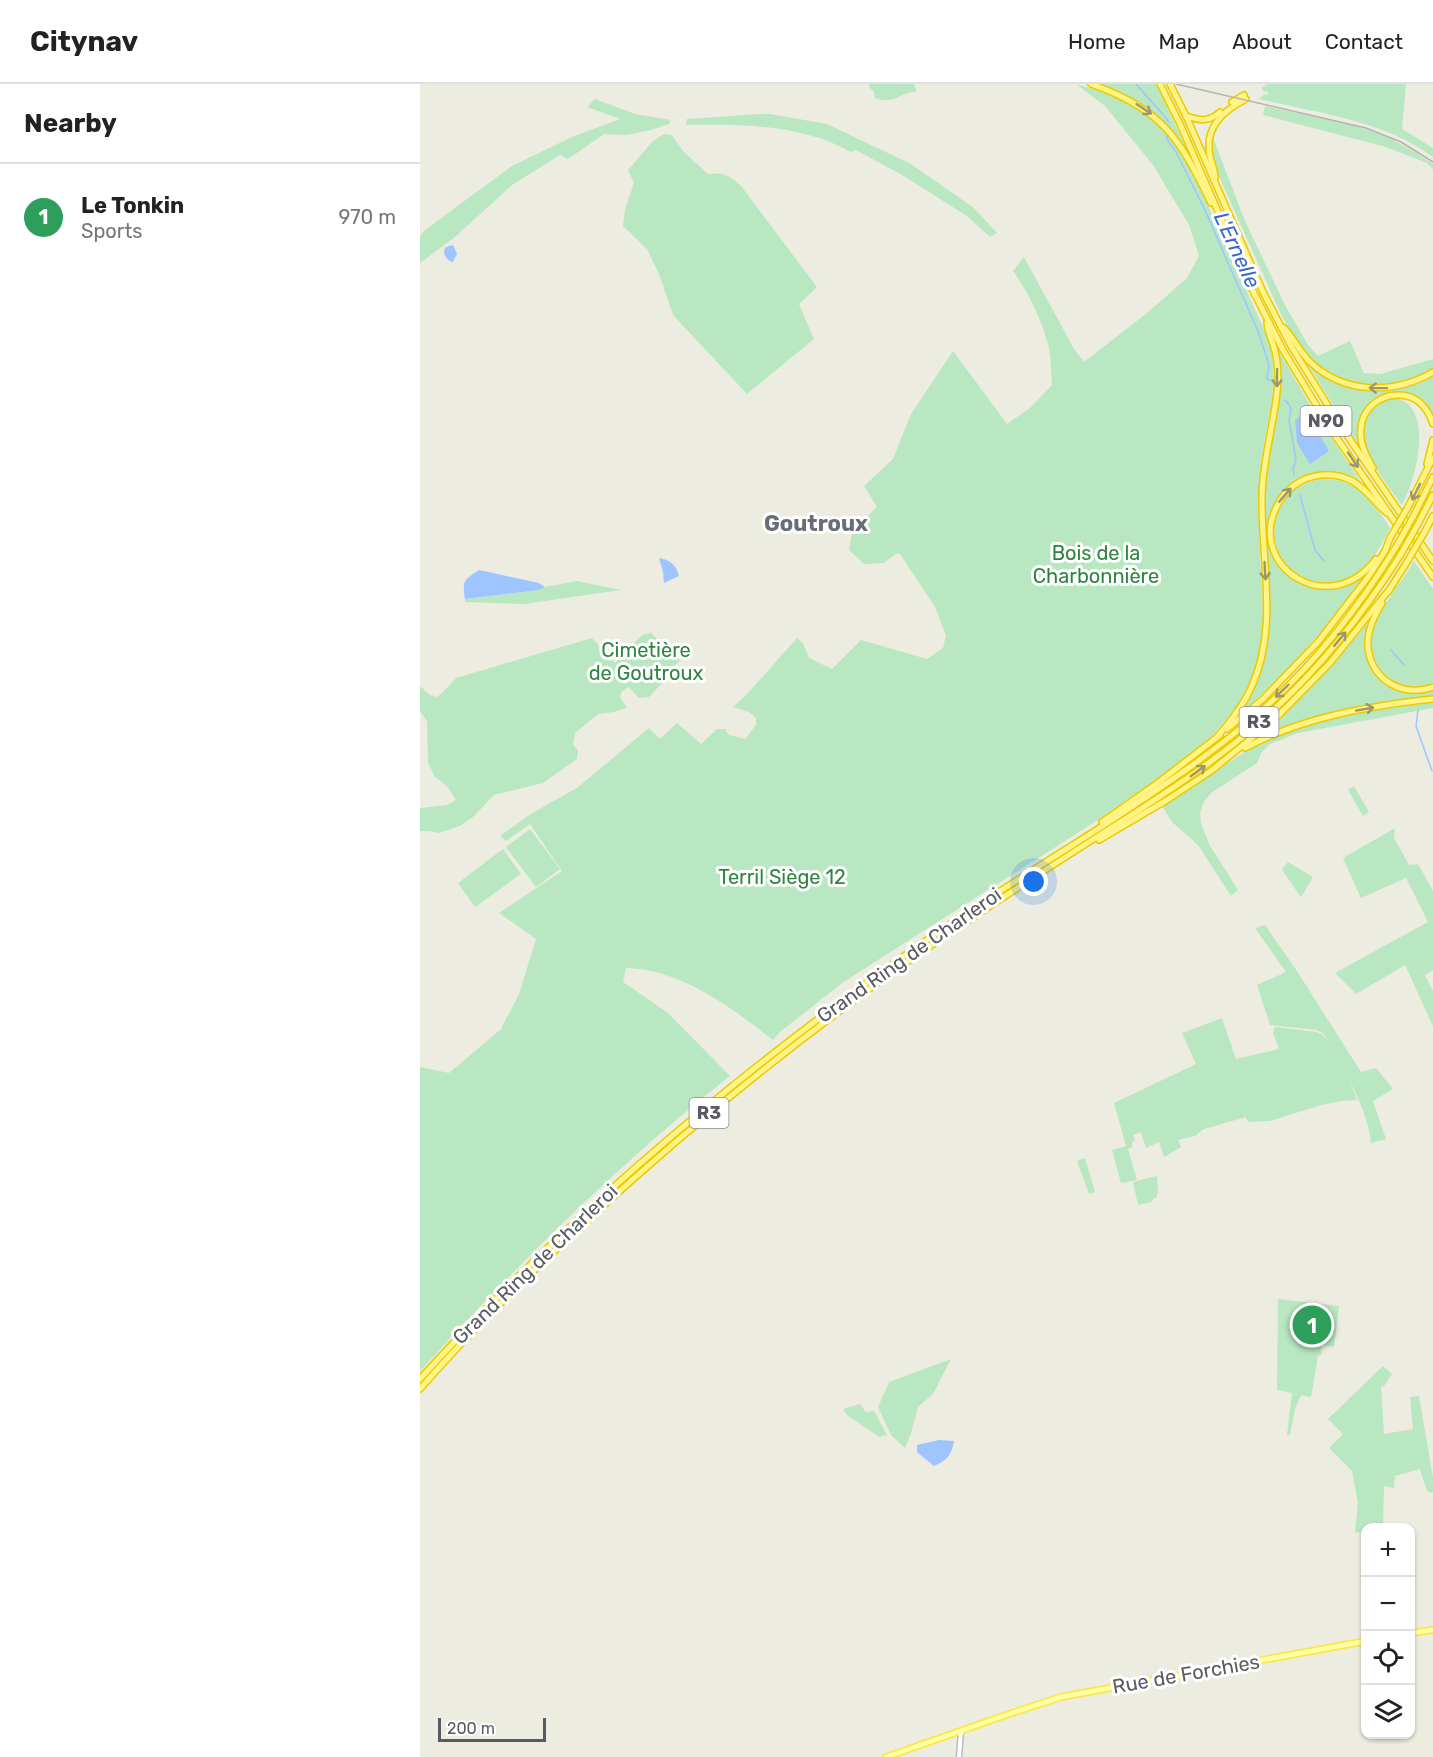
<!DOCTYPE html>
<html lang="en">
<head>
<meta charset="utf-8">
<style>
  :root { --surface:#fff; --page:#f2f2f2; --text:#222; --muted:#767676; --line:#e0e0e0; --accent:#7c3aed }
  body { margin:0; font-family:Rubik,sans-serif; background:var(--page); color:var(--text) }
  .controls { position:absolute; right:18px; bottom:18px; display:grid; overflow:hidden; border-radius:12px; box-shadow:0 2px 4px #0004 }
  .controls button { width:54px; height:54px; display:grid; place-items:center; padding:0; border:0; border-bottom:2px solid var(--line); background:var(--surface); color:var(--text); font:30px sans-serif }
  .scale { position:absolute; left:18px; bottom:15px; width:108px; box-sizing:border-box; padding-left:6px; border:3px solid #595b62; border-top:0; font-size:16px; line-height:21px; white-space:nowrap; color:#595b62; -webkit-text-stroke:4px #fff; paint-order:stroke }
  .you { position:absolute; left:614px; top:798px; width:21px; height:21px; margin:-15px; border:4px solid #fff; border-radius:50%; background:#1a73e8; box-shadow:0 0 0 9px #1a73e833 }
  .badge { display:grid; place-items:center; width:39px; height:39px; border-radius:50%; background:var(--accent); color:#fff; font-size:20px; font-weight:700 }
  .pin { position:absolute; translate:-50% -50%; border:3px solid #fff; box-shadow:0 2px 6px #0006 }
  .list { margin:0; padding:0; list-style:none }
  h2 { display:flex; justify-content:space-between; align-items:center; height:78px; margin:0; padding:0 24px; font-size:26px }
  h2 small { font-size:20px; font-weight:400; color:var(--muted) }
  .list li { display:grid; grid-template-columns:39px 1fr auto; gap:18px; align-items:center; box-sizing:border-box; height:108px; padding:0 24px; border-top:2px solid var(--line) }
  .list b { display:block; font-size:22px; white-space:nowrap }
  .list p { margin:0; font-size:20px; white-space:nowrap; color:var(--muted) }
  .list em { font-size:20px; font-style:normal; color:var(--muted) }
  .icon { flex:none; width:33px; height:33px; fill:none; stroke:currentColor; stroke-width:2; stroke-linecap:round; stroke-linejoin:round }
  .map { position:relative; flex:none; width:1013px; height:1673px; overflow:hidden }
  header { display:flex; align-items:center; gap:36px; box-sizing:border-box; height:84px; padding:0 30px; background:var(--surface); border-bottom:2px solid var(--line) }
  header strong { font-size:28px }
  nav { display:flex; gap:33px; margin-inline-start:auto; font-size:21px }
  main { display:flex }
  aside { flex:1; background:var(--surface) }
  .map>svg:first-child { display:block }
  .green { fill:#b9e7c1 }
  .water { fill:#9ec5ff }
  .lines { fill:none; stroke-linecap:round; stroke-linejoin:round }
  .stream { stroke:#9ec5ff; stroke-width:1.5 }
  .minor-casing { stroke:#bbbcc3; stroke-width:7 }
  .major-casing { stroke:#fce74a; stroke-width:8 }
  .highway-casing { stroke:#edc900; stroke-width:8 }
  .minor { stroke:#fff; stroke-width:4 }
  .major { stroke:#ffffa3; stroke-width:4.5 }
  .highway { stroke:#fff485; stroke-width:5 }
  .tram { stroke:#b4b4b5; stroke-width:1.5 }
  .highway-bridge-casing { stroke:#edc900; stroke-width:8; stroke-linecap:butt }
  .highway-bridge { stroke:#fff485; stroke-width:5 }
  .oneway { stroke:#9b9870 }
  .labels { text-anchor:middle; stroke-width:6; stroke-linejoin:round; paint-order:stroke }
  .shield { fill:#fff; stroke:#8b8c91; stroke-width:1.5 }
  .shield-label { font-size:18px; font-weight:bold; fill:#595b62 }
  .park-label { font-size:20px; fill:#2e8540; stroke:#fff }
  .street-label { font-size:20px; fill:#595b62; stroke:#fff }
  .water-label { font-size:21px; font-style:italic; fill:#3868cb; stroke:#fff }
  .quarter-label { font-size:22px; font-weight:bold; fill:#696d74; stroke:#fff }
</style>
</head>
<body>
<header>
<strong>Citynav</strong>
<nav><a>Home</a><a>Map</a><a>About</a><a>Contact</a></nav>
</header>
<main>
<aside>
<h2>Nearby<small></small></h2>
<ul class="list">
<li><span class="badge" style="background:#2e9e5b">1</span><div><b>Le Tonkin</b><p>Sports</p></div><em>970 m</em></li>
</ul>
</aside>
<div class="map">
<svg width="1013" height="1673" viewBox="0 0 1013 1673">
  <rect width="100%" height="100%" fill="#edece0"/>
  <g class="green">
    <path d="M449 0H494L497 8C480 7 475 22 455 14L454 8 449 3Z"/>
    <path d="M656 0C685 9 714 18 737 39 768 68 782 109 799 146 815 182 832 218 848 254 863 303 843 344 840 392 836 442 843 493 843 544L841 562 836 583 828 603 818 621 793 651 744 690 670 741 422 899 360 948 353 956C312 924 261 885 206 884L203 898 248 929 310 992C198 1080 96 1182 0 1287V983L29 989 81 945 99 910 116 855 79 829 142 787 110 740 86 757 80 752 109 731 157 704 229 644 240 655 257 639 281 660 297 645H305L309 651 325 655 336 641V634L329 628 313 623 329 608 377 554 383 559 389 574 412 585 441 556 507 575 523 564 526 551 515 523 480 470 477 469 464 479 444 480 429 466 432 447 457 423 444 402 473 375 491 330 533 267 587 340 610 324 632 301C631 289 631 276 629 264 622 236 609 209 593 187L604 173 654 265 664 278 727 229 767 194 779 172 769 141 733 81 685 22Z"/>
    <path d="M676 0H736L770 72C764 65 758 54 751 46 731 23 705 10 676 0Z"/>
    <path d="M848 0H986L982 45 1013 64V73C965 37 897 29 839 15L845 10 849 11 847 7 844 8 842 3Z"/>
    <polygon points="175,15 215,30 251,36 249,40 231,46 207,51 184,50 148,75 140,71 92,101 35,153 0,179 0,152 5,146 92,82 152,53 200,35 167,23"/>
    <path d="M845 22C884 31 927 36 964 52 981 59 998 70 1013 80V85L1007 79 966 63 843 31Z"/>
    <path d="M340 30H350L407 40 491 80 554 124 577 149 570 153 547 132 482 91 436 66 431 68C382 40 321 40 266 41L267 35Z"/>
    <path d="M244 50 252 51 263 67 288 90C304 88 309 91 321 102L397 203 379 220 394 255 327 310 253 231 239 190 227 165 203 142 205 125 214 99 208 86 233 57Z"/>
    <path d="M792 51 825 137 865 221 888 261 898 272 930 257 944 289 960 290 1013 275V284C997 296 976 301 957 301 933 301 908 291 891 274 868 251 856 219 843 190 828 157 813 124 798 90 793 77 790 65 792 51Z"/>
    <path d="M858 266 895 329 945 404 936 397 896 390C885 396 868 403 860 412 853 420 850 431 849 442 845 473 871 503 903 505 919 505 933 499 946 490 908 544 864 591 815 635L823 623 846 561 843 431 845 397 860 297Z"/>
    <path d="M884 274C899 283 915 296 932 303 958 314 990 303 1013 290V334L1002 318 975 309 964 311 949 321 943 328 940 337 939 355 940 364Z"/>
    <path d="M975 314C1013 321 999 390 982 421 966 398 927 355 951 326 958 319 966 315 975 314Z"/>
    <path d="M903 395C939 395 952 417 970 444 963 457 957 471 946 482 936 492 923 499 909 499 842 503 833 403 903 395Z"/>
    <path d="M994 477 1013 505V599C998 605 982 605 969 595 923 561 975 510 994 477Z"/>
    <polygon points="157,497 201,506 104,520 45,518 45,515 119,506 125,503"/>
    <path d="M952 534C942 577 946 574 975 605H1013V612C955 619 896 630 842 652L841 651C882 615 918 576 952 534Z"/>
    <polygon points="231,549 260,577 247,588 249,592 229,613 219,614 209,603 202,607 200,613 207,624 194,628 178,630 155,649 153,660 158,667 157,675 123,699 74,711 53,733 40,742 19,749 9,747 0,747 0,724 27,721 36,716 26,701 14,692 8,678 7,637 0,627 0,602 10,611 17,613 24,607 36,594 172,554 195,579 222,551"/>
    <path d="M1013 619V624L878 649 850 660 841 669 837 679 791 709 784 718 780 728 781 739 789 760 818 806 811 812 778 761 752 738 742 722C778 700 813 672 851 654 897 633 950 628 999 620Z"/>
    <polygon points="934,702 949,728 943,732 928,706"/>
    <polygon points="975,744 974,754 989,781 998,780 1013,807 1013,886 1005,891 1013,907 1013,942 985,881 936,910 915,889 1008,838 986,794 941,814 923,774"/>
    <polygon points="110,745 140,785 116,803 86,763"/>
    <polygon points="83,765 101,790 55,823 38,799"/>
    <polygon points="868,778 893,793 881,813 862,786"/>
    <path d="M845 841 875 884 941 988 956 984 973 1005 953 1017 966 1055 951 1059C949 1038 939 1015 929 996L937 1016 922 1017 901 1021 850 1037 828 1038 826 1033 784 1045 775 1052 758 1056 761 1063 744 1073 739 1058 726 1064 721 1048 713 1051 715 1057 712 1058V1063L708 1065 717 1096 701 1099 692 1066 706 1062 694 1019 776 980 762 949 802 934 816 975 859 965 853 949 855 943 897 948 903 951 909 959 904 950 897 946 850 941 837 901 866 888 835 844Z"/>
    <polygon points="665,1074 675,1108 669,1110 657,1077"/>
    <polygon points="737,1092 738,1108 736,1114 734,1114 732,1118 718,1121 713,1098"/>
    <polygon points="858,1215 919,1222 914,1263 902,1261 901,1271 898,1272 891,1313 881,1311 875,1325 870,1351 867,1351 872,1309 857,1306"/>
    <polygon points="531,1275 513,1310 498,1323 491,1349 485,1364 471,1351 458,1323 469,1298"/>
    <polygon points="963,1282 972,1290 964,1302 961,1303 964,1350 993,1345 990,1313 999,1312 1013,1394 1013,1408 1010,1409 1007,1407 1000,1385 975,1392 974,1404 964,1402 963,1443 946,1444 945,1449 935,1448 938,1419 932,1387 909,1364 923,1350 908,1335"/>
    <polygon points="440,1320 446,1328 454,1327 467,1351 459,1353 427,1331 423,1325"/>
  </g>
  <g class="water">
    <path d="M33 161 37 170 33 178C27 177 24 172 24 166L26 163Z"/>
    <polygon points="886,329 909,367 890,380 877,359 875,336"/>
    <path d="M239 474C251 476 256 481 259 492L244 499 243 488Z"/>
    <path d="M59 486 119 499 125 503 119 506 45 515C42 496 44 496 59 486Z"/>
    <path d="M519 1356 534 1357C532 1371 526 1377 514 1382L497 1368V1361Z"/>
  </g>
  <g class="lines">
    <g class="stream">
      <polyline points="716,0 747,35 749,39"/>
      <polyline points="747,51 747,55 756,68 784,124 838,247 849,281 847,294 850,297"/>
      <polyline points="865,316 870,322 871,326 869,336 876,375 873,385 874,391"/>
      <polyline points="880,411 895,466 904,477"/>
      <polyline points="971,566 984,581"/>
      <polyline points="998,626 996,642 1012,687"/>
    </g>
    <g class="minor-casing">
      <polyline id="minor" points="539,1673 541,1647"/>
    </g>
    <g class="major-casing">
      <g id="major">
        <polyline points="990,1549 1013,1546"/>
        <polyline points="466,1673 589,1630 641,1613 946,1557"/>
      </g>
    </g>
    <g class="highway-casing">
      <g id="highway">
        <path d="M671 0C743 26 759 53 791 119"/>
        <polyline points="740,0 760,40 829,199 863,266 912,347 1013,493"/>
        <polyline points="750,0 766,32 843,208 871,262 920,341 1013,477"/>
        <polyline points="812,18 824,11"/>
        <path d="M766 32C781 37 789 38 800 28"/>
        <path d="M795 94C795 84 789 75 789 65 787 40 806 25 826 15"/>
        <path d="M864 244C874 255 880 268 890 278 924 310 974 311 1013 288"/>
        <polyline points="1007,380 1013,356"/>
        <path d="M953 384C946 372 939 359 941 344 943 317 975 302 998 317 1006 323 1010 331 1013 340"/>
        <polyline points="987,425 1013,374"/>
        <polyline points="993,433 1013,393"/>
        <polyline points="998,440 1013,411"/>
        <polyline points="1004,449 1013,432"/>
        <path d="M956 475C910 536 828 484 856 424 861 412 870 403 881 397 897 389 917 388 934 398 947 406 955 419 967 429"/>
        <polyline points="968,508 987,478"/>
        <path d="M962 519C955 531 948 544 948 558 947 593 981 615 1013 603"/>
        <polyline points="807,645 843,615 898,558 949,492 965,467 970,454"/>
        <path d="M797 653C810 638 823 622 831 604 859 544 841 477 842 414 842 374 856 336 858 296 858 284 857 272 853 260 851 253 847 246 847 238"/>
        <path d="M825 664C883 633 949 622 1013 615"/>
        <polyline points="682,738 739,698 800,651"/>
        <polyline points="679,756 747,716 791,687 855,635 910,579 969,506"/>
        <path d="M0 1295C142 1138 305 1000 477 877 542 830 610 788 678 745 734 708 790 672 841 627 895 580 939 523 976 463"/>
        <path d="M0 1305C53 1244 111 1188 170 1134 269 1043 374 958 484 880 548 835 614 793 680 751 738 714 798 677 849 630 901 583 944 529 981 470"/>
      </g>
    </g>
    <use href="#minor" class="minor"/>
    <use href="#major" class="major"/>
    <use href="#highway" class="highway"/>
    <polyline class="tram" points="756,0 946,44 981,58 1013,78"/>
    <g class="highway-bridge-casing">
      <g id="highway-bridge">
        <polyline points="970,454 987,425"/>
        <polyline points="976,463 993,433"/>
        <polyline points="981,470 998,440"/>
        <polyline points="987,478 1004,449"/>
      </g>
    </g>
    <use href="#highway-bridge" class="highway-bridge"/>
  </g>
  <defs><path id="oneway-shaft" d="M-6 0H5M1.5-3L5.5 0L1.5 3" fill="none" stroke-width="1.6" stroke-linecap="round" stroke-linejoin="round" transform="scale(1.5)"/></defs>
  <g class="oneway">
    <use href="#oneway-shaft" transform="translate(724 25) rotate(34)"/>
    <use href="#oneway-shaft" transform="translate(857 294) rotate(91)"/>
    <use href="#oneway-shaft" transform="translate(958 304) rotate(-179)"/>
    <use href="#oneway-shaft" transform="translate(933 376) rotate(56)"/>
    <use href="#oneway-shaft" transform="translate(996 408) rotate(116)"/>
    <use href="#oneway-shaft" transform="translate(865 411) rotate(-49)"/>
    <use href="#oneway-shaft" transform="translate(845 487) rotate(87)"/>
    <use href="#oneway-shaft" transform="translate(920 555) rotate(-50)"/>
    <use href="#oneway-shaft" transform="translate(862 607) rotate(136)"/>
    <use href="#oneway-shaft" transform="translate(945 625) rotate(-10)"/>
    <use href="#oneway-shaft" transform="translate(778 687) rotate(-36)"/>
  </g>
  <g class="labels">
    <g class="shield">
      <rect x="880.5" y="322" width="51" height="30" rx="4.5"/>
      <rect x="819.5" y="623" width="39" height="30" rx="4.5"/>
      <rect x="269.5" y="1014" width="39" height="30" rx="4.5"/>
    </g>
    <g class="shield-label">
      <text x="906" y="343">N90</text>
      <text x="839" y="644">R3</text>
      <text x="289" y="1035">R3</text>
    </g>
    <g class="park-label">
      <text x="676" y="476">Bois de la<tspan x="676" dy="23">Charbonnière</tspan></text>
      <text x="226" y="573">Cimetière<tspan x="226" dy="23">de Goutroux</tspan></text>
      <text x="362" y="800">Terril Siège 12</text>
    </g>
    <g class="street-label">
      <text transform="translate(489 871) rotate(-35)" y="7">Grand Ring de Charleroi</text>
      <text transform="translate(115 1180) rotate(-44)" y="7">Grand Ring de Charleroi</text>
      <text transform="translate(766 1590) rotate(-10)" y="7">Rue de Forchies</text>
    </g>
    <g class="water-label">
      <text transform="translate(817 166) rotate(65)" y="7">L'Ernelle</text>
    </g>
    <g class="quarter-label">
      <text x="396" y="447">Goutroux</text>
    </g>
  </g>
</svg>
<div class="controls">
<button>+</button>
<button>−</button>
<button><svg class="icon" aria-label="locate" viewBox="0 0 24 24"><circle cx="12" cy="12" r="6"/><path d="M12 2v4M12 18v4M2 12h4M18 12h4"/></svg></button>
<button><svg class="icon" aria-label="layers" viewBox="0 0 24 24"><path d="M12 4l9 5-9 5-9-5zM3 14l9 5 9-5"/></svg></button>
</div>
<div class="scale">200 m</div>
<div class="you"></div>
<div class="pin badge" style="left:892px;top:1241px;background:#2e9e5b">1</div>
</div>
</main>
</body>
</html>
